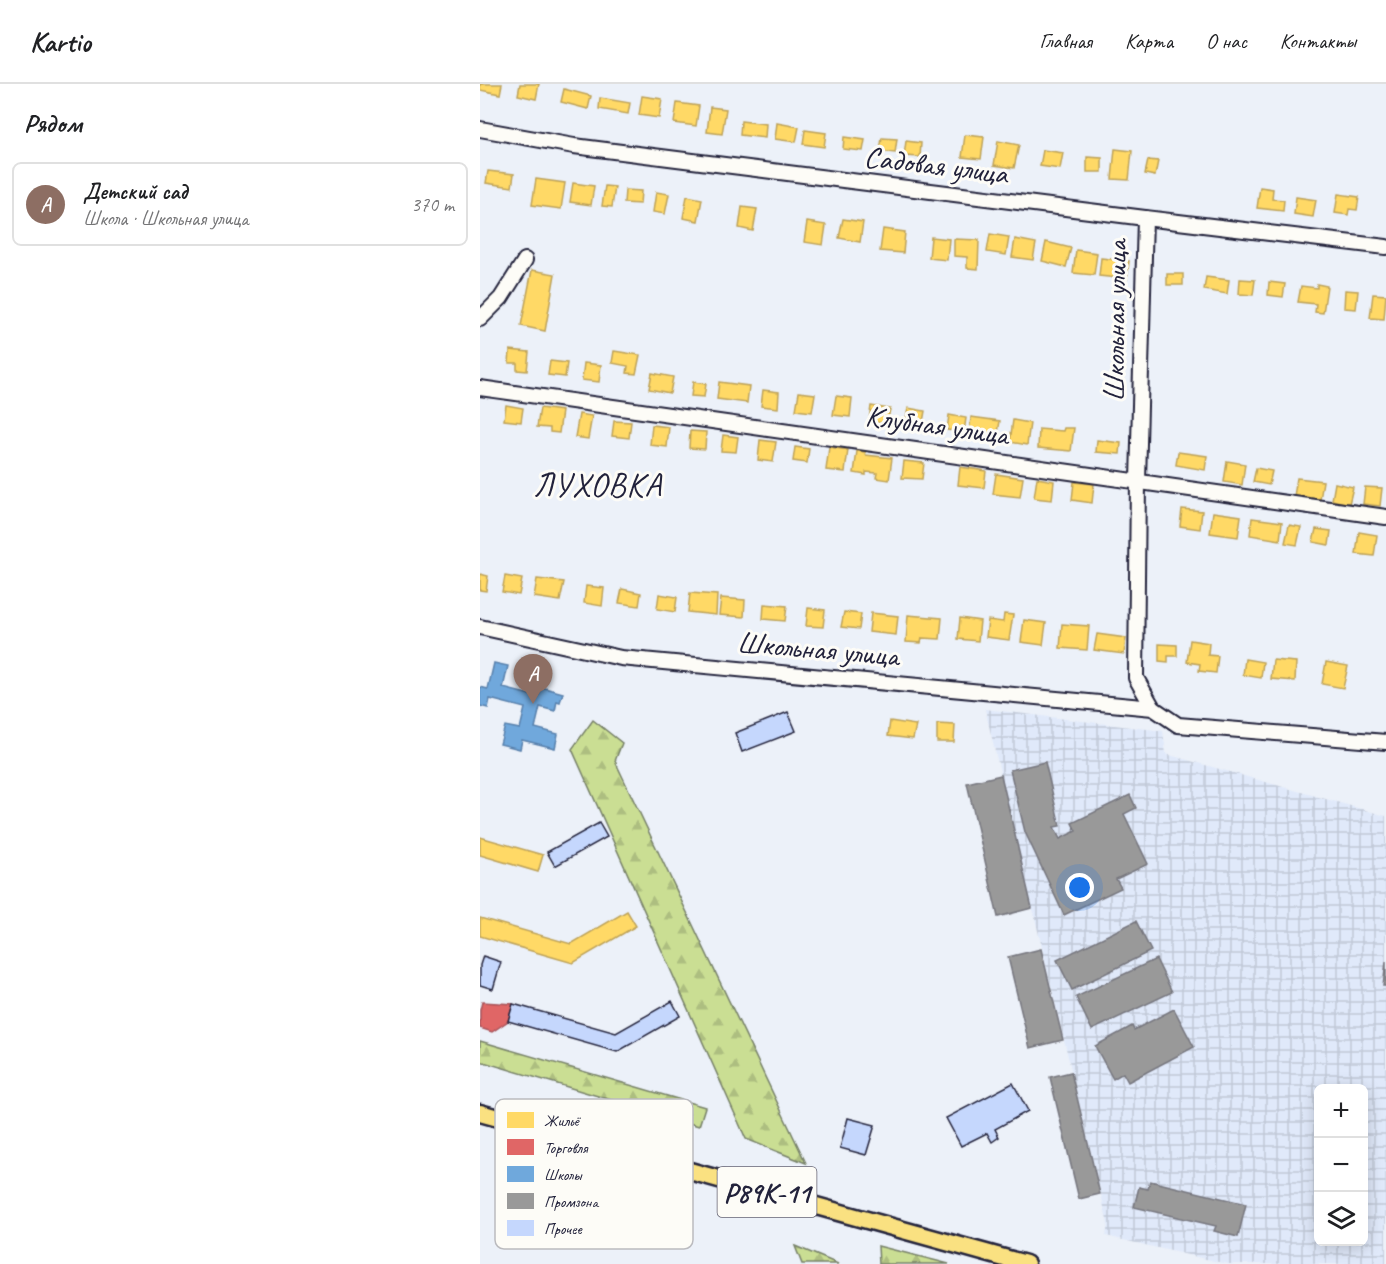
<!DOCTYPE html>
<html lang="ru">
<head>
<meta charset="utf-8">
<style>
  :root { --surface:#fff; --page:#f2f2f2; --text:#202124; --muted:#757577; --line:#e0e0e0; --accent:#2563eb }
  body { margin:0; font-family:Caveat,sans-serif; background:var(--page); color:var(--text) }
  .controls { position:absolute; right:18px; bottom:18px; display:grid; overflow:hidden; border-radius:9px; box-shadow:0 3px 15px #0003 }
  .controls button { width:54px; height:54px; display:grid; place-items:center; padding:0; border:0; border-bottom:2px solid var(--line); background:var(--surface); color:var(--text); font:30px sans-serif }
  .you { position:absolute; left:600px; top:804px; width:21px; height:21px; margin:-15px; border:4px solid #fff; border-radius:50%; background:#1a73e8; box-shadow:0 0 0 9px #1a73e833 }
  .badge { display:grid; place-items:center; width:39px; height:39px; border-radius:50%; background:var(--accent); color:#fff; font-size:20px; font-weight:700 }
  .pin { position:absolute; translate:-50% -50px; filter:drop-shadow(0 2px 3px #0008) }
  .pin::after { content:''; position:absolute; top:32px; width:21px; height:18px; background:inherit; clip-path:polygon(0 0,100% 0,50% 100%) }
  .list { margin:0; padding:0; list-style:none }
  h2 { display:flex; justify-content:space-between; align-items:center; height:78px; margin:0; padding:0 24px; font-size:26px }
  h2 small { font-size:20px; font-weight:400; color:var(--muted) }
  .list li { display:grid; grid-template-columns:39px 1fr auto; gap:18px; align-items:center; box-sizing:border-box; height:84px; margin:0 12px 12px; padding:0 12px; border:2px solid var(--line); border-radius:9px }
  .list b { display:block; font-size:22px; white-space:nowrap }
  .list p { margin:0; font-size:20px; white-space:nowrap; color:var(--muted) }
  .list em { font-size:20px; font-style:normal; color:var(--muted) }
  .icon { flex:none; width:33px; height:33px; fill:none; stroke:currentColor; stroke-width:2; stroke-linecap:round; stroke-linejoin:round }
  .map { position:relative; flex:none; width:906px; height:1180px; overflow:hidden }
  header { display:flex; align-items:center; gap:36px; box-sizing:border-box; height:84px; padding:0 30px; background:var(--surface); border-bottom:2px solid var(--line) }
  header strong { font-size:28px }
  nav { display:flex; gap:33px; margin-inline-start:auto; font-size:21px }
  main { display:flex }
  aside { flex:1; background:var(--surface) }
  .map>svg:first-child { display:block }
  .industrial { fill:url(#industrial-grid); fill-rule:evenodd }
  .forest { fill:url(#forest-firs); stroke:#768067; stroke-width:1.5 }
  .homes { fill:#ffd966; stroke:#bda259; stroke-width:1.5 }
  .shops { fill:#e06666; stroke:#a75259; stroke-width:1.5 }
  .schools { fill:#6fa8dc; stroke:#5880ac; stroke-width:1.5 }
  .industry { fill:#999; stroke:#75757d; stroke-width:1.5 }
  .building { fill:#c5d7fd; stroke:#22223b; stroke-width:1.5 }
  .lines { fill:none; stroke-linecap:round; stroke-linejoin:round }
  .minor-casing { stroke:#22223b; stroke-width:18 }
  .major-casing { stroke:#22223b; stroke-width:21 }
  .minor { stroke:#fdfcf7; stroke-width:14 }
  .major { stroke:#fae181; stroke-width:16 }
  .labels { text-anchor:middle; stroke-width:6; stroke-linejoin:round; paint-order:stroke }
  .shield { fill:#fdfcf7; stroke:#646373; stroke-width:1.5 }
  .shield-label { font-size:28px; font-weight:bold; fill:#22223b }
  .street-label { font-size:30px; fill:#22223b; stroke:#fdfcf7 }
  .quarter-label { font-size:33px; letter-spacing:1.5px; fill:#22223b; stroke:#fdfcf7 }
  .key { fill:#fdfcf7; stroke:#bbbbbf; stroke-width:1.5 }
  .key-label { font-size:16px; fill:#22223b }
</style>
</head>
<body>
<header>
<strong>Kartio</strong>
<nav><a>Главная</a><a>Карта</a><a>О нас</a><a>Контакты</a></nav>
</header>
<main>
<aside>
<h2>Рядом<small></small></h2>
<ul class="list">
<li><span class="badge" style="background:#8d6e63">A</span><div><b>Детский сад</b><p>Школа · Школьная улица</p></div><em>370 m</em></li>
</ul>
</aside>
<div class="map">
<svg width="906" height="1180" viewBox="0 0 906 1180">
  <defs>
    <pattern id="industrial-grid" width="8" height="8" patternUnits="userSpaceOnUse" patternTransform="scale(1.5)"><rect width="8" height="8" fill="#e0e9fa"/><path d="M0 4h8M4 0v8" fill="none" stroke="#c0c8d7"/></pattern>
    <pattern id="forest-firs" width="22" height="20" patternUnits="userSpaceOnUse" patternTransform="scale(1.5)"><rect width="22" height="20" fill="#cade93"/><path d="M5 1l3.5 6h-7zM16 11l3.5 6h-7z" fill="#adbe80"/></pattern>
  </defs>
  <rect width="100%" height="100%" fill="#ecf1f9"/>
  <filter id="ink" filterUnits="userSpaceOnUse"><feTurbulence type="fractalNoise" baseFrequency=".0167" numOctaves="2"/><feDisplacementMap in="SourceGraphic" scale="12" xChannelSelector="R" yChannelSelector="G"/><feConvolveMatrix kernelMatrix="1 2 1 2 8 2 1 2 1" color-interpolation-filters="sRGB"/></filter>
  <g filter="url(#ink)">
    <path class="industrial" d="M505 625 683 647 686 670 906 732V1180H747L626 1152 628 1140ZM838 1004H884V1158H838Z"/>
    <g class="forest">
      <polygon points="113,636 142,659 135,677 326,1079 266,1055 92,665"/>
      <polygon points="0,957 225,1023 219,1042 0,977"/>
      <polygon points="315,1162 358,1180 322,1180"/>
      <polygon points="398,1162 469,1180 399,1180"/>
    </g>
    <g class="homes">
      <polygon points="0,0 22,0 20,10 0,6"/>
      <polygon points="40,0 59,0 56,15 38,11"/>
      <polygon points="84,5 111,12 108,25 81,18"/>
      <polygon points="162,12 182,15 179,34 159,31"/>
      <polygon points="120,14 150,19 148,30 119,25"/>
      <polygon points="197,19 219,22 216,42 194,39"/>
      <polygon points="230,23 246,25 242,50 227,48"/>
      <polygon points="261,37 286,40 285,54 260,51"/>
      <polygon points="297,39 319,43 316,58 295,55"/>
      <polygon points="325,46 346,49 344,63 323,60"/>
      <polygon points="485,51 504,53 501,75 482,73"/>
      <polygon points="364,53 385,56 383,67 363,65"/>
      <polygon points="402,54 417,55 415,69 400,67"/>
      <polygon points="426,57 441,59 440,73 424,72"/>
      <polygon points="518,57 539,61 534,84 514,81"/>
      <polygon points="635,65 652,67 649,96 632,95"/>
      <polygon points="563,66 583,69 580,85 560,82"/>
      <polygon points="607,73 622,74 622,88 607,88"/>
      <polygon points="668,76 678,77 675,92 665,90"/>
      <polygon points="8,87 34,90 32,103 6,99"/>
      <polygon points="56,95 85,99 81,125 52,121"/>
      <polygon points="93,99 114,102 111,121 90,118"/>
      <polygon points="125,102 135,103 132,123 122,122"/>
      <polygon points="780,103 793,105 792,115 804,116 803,127 777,124"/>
      <polygon points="145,106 161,107 160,120 144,119"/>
      <polygon points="176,108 189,110 185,130 173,128"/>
      <polygon points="858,110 879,113 877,126 869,125 868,131 855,129"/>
      <polygon points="207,112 222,115 218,137 203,134"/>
      <polygon points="816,113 836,116 833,133 814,130"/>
      <polygon points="262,123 277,125 273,147 259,144"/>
      <polygon points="363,135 383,138 380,158 359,154"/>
      <polygon points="327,138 346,141 343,161 324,158"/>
      <polygon points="403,145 425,148 423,169 400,167"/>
      <polygon points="510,150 529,153 526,171 507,168"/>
      <polygon points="451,153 469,155 467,176 449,174"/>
      <polygon points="474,155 499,156 498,185 487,184 487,173 474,172"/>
      <polygon points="535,155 556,159 553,176 532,173"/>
      <polygon points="566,158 591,164 586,183 562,177"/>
      <polygon points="596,166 617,169 614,191 593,189"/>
      <polygon points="621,174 649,177 647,195 619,192"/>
      <polygon points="52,186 75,190 65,247 41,242"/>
      <rect x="687" y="190" width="16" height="11"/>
      <polygon points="726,193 749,196 747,210 724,206"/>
      <polygon points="760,195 775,196 773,211 759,210"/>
      <polygon points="789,198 805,200 803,213 788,211"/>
      <polygon points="837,200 847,202 843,229 835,228 836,220 818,218 821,202 837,204"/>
      <polygon points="865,206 878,207 876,225 864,224"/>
      <polygon points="893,210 906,211 904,235 890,234"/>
      <polygon points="30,266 49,268 47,287 37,286 37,279 29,279"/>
      <polygon points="134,267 160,271 156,290 147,289 148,282 132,279"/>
      <polygon points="70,277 87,279 85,293 68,291"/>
      <polygon points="104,279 121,281 119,298 102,296"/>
      <polygon points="172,289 193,293 190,309 169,305"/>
      <polygon points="213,298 226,300 224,313 211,312"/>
      <polygon points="239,298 269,302 267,319 237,315"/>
      <polygon points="283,306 299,308 298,324 281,322"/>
      <polygon points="319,308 335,310 332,328 316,326"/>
      <polygon points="356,312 372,314 370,333 353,331"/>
      <polygon points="26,321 43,324 41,338 24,336"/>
      <polygon points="391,322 410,325 407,340 389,337"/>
      <polygon points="60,324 82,327 79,349 70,348 70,344 57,343"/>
      <polygon points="428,324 445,327 442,343 425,340"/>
      <polygon points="99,330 112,332 108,355 95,353"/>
      <polygon points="469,331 486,334 484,348 467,346"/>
      <polygon points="491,333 520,337 517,355 489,351"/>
      <polygon points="533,336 550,339 547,361 530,358"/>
      <polygon points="134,337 151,338 149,354 132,352"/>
      <polygon points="172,341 189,343 187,363 170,361"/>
      <polygon points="584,344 594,344 591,367 558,364 559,345 583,347"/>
      <polygon points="210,347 226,348 225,365 209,364"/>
      <polygon points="243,351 258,353 256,368 241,367"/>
      <polygon points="280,356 296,358 293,378 278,376"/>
      <polygon points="617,356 641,359 640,370 616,368"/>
      <polygon points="315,363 329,365 327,379 313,377"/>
      <polygon points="349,363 368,366 365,388 346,386"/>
      <polygon points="377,367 385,368 386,371 412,374 409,396 396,394 397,389 386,388 386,391 374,389"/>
      <polygon points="698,368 727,372 725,386 696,381"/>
      <polygon points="424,377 444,379 442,395 422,394"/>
      <polygon points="747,377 765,380 762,401 744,398"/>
      <polygon points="480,383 506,387 504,404 478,401"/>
      <polygon points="776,384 792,387 789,401 773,398"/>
      <polygon points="516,390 543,394 540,413 513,410"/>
      <polygon points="557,394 574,397 572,416 554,414"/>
      <polygon points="817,394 843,397 840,416 814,412"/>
      <polygon points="594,398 614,400 612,419 592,416"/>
      <polygon points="855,399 873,403 869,420 852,416"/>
      <polygon points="885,403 902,404 900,422 883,420"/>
      <polygon points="702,425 722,427 720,445 700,442"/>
      <polygon points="733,428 761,432 758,453 730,449"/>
      <polygon points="772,434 802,438 800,456 770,451"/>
      <polygon points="809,441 821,443 817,461 805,459"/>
      <polygon points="836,445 851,447 849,461 833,458"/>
      <polygon points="879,448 897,451 894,472 876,470"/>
      <polygon points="0,490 8,492 6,507 0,506"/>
      <polygon points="25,492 42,495 39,511 22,508"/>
      <polygon points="57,495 84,498 80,517 54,513"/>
      <polygon points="106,502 124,504 122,522 104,519"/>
      <polygon points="142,505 161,509 159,522 139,519"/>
      <polygon points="210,509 237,511 236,531 208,528"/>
      <polygon points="179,510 197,513 195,528 177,525"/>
      <polygon points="241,514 265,516 264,533 239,531"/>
      <polygon points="284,520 307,522 305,537 283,535"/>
      <polygon points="328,524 345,526 343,543 326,542"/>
      <polygon points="364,528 381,530 379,545 361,543"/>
      <polygon points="391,529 418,532 416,551 389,548"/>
      <polygon points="524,530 533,531 529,556 506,553 508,536 523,538"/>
      <polygon points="428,531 462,534 460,555 442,554 441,559 426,558"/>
      <polygon points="480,534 500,537 498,557 478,555"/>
      <polygon points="544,536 566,539 563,561 541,558"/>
      <polygon points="582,540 609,542 607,566 580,564"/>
      <polygon points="617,550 646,554 644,570 614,566"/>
      <polygon points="710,556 729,559 728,571 738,572 736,589 719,587 720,580 707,578"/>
      <polygon points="679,560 697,561 697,572 688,572 688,578 679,577"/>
      <polygon points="765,575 783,578 781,594 763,591"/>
      <polygon points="793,576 816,578 815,597 791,595"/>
      <polygon points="846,578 868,582 863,604 842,600"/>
      <polygon points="410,637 436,641 433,655 408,652"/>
      <polygon points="457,640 475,641 474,658 457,658"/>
      <polygon points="0,753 63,771 58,788 0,771"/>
      <polygon points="147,827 156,842 93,879 0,852 0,834 91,860"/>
    </g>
    <polygon class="shops" points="2,918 33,920 28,937 12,948 0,944 0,926"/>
    <polygon class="schools" points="14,579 28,582 23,604 58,613 61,603 83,609 80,618 77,617 75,627 60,623 55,644 78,650 75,664 42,656 40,665 20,660 25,642 40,645 45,624 10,615 8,624 0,622 0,603 8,605"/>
    <g class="industry">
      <polygon points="565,678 580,742 574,743 580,755 596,747 592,739 650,711 656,724 644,730 668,780 636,795 641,804 584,831 545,748 530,686"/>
      <polygon points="521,691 552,824 518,833 487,699"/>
      <polygon points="656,837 671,867 592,906 577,876"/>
      <polygon points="561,865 583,956 550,964 528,873"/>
      <polygon points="676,875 692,908 612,946 596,913"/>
      <polygon points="906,878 906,902 903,902"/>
      <polygon points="694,925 714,963 648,998 643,989 633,995 615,962 652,942 654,946"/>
      <polygon points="591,988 620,1110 599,1115 570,993"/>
      <polygon points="670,1097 766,1120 758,1153 734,1147 736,1142 654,1123 659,1103 668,1105"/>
    </g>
    <g class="building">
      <polygon points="308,628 316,647 262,668 255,649"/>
      <polygon points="119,739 127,753 75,782 67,768"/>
      <polygon points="3,872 21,878 13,905 0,901 0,881"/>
      <polygon points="192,917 200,932 137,968 28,937 33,920 136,949"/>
      <polygon points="533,999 548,1027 515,1045 519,1053 512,1058 507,1049 481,1062 466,1034"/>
      <polygon points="368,1034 395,1041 386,1071 360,1064"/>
    </g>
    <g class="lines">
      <g class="minor-casing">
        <g id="minor">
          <polyline points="0,45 94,62 665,134 906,163"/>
          <polyline points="665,134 658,397 656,594 673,624 698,641 906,658"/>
          <polyline points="0,235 21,214 45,176"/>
          <polyline points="0,304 906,433"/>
          <polyline points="0,543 141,574 673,624"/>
        </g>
      </g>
      <g class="major-casing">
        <polyline id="major" points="0,1029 546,1180"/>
      </g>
      <use href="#minor" class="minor"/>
      <use href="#major" class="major"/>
    </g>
  </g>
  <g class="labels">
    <rect class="shield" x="237.5" y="1083" width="99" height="50" rx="4.5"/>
    <g class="shield-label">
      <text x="287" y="1118">Р89К-11</text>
    </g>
    <g class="street-label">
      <text transform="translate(456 81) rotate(7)" y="10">Садовая улица</text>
      <text transform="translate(635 237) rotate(-89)" y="10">Школьная улица</text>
      <text transform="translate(457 341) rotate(8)" y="10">Клубная улица</text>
      <text transform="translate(338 565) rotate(5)" y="10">Школьная улица</text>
    </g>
    <g class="quarter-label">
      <text x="118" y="412">ЛУХОВКА</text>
    </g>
  </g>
  <rect x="15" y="1015" width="198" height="150" rx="9" class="key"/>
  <rect x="27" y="1028" width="27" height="16" fill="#ffd966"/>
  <rect x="27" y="1055" width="27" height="16" fill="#e06666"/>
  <rect x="27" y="1082" width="27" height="16" fill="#6fa8dc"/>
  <rect x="27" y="1109" width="27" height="16" fill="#999"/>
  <rect x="27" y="1136" width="27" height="16" fill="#c5d7fd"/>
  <g class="key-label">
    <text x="64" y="1042">Жильё</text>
    <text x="64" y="1069">Торговля</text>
    <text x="64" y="1096">Школы</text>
    <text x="64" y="1123">Промзона</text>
    <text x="64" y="1150">Прочее</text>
  </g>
</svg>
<div class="controls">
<button>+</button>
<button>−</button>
<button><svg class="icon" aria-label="layers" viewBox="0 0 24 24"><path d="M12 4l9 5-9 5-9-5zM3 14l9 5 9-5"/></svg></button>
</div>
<div class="you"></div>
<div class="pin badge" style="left:53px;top:620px;background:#8d6e63">A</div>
</div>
</main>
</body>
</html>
